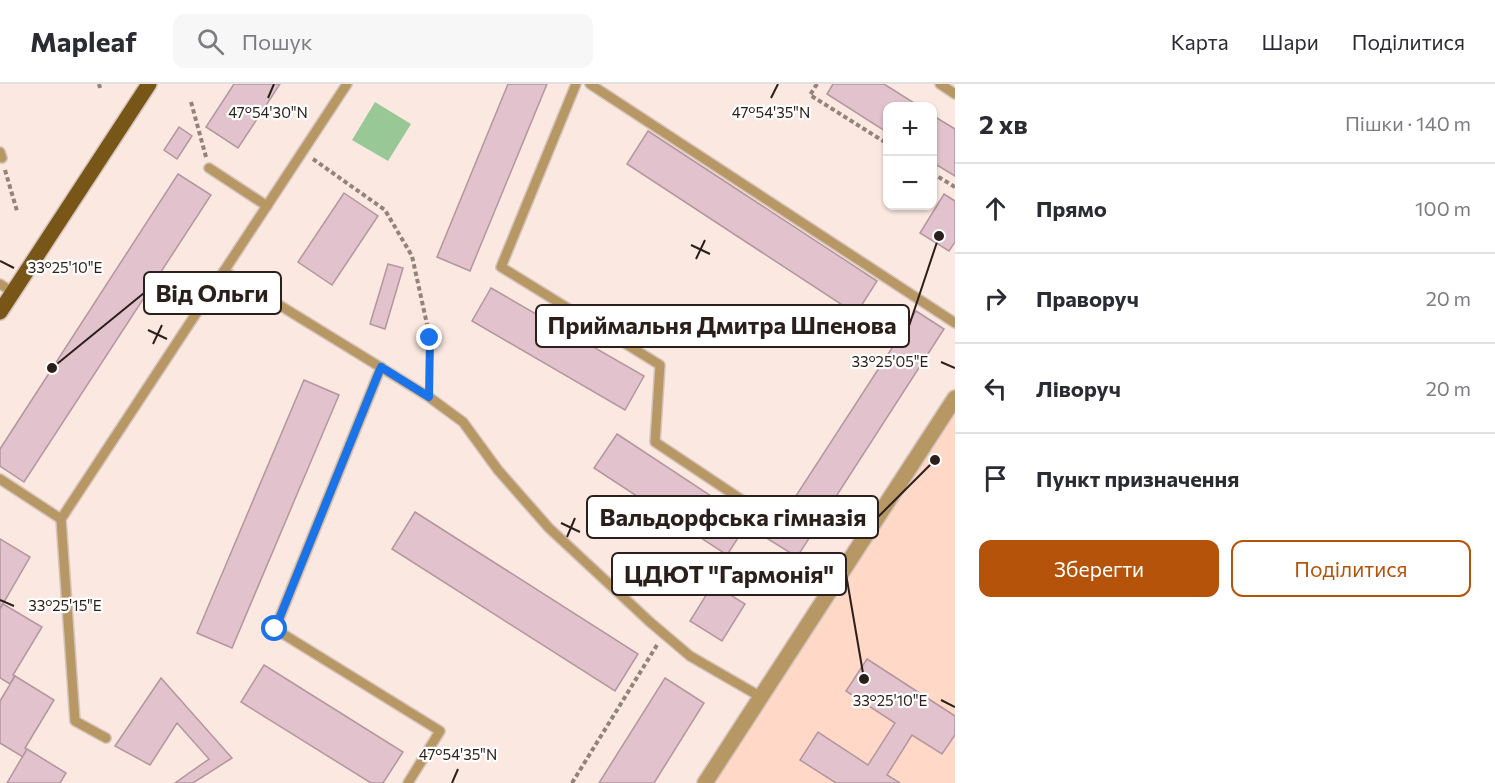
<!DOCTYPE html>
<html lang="uk">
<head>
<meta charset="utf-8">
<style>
  :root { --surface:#fff; --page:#f7f7f7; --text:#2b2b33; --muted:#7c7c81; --line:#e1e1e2; --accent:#b45309 }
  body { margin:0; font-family:Commissioner,sans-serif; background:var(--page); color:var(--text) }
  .controls { position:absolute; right:18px; top:18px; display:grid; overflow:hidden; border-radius:12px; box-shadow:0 2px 4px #0004 }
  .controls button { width:54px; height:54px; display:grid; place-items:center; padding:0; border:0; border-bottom:2px solid var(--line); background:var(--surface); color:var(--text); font:30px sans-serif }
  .stop { position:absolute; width:18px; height:18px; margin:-14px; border:4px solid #1a73e8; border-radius:50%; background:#fff }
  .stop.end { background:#1a73e8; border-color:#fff; box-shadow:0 2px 6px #0008 }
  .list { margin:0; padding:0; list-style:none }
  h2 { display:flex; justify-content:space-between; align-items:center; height:78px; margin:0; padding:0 24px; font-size:26px }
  h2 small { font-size:20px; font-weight:400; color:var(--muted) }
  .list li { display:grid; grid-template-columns:39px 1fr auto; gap:18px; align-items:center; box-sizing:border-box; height:90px; padding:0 24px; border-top:2px solid var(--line) }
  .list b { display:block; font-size:22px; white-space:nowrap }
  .list em { font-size:20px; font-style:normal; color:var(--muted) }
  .actions { display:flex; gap:12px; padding:18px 24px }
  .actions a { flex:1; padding:14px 0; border:2px solid var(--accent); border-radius:12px; text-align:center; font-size:21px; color:var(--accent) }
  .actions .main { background:var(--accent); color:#fff }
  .icon { flex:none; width:33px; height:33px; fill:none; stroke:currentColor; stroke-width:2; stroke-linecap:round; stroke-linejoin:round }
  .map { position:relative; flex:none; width:955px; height:699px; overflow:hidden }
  header { display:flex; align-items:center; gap:36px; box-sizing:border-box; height:84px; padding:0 30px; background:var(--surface); border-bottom:2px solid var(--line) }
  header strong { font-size:28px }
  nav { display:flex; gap:33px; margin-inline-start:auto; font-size:21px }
  .search { width:420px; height:54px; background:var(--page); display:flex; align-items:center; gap:15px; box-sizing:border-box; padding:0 21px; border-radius:12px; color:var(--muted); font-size:22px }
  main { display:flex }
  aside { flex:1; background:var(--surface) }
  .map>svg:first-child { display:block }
  .built { fill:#ffd8c7 }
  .green { fill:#99c897 }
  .building { fill:#e2c2cc; stroke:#b4969f; stroke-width:1.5 }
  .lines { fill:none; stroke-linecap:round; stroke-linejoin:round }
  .service-casing { stroke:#d5c4bc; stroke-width:12 }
  .tertiary-casing { stroke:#d5c4bc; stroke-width:18 }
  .primary-casing { stroke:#d5c4bc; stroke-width:18 }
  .path { stroke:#92837d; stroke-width:4; stroke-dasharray:4.5 3; stroke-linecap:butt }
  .service { stroke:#b79865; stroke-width:9 }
  .tertiary { stroke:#b79865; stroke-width:15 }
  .primary { stroke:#775617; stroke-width:15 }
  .route { stroke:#1a73e8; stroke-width:8 }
  .ticks { fill:none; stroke:#2a1f1a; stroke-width:2 }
  .ticks-label { font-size:15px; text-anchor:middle; fill:#2a1f1a; stroke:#fff; stroke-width:4.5; stroke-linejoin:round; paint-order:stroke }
  .leader { fill:none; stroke:#2a1f1a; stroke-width:2 }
  .callout-dot { fill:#2a1f1a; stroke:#fff; stroke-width:2 }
  .callout { fill:#fff; stroke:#2a1f1a; stroke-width:2 }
  .callout-label { font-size:24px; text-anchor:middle; font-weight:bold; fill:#2a1f1a }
</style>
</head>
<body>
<header>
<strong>Mapleaf</strong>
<div class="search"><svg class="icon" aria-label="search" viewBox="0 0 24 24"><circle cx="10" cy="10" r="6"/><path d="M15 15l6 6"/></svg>Пошук</div>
<nav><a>Карта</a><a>Шари</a><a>Поділитися</a></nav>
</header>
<main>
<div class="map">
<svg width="955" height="699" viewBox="0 0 955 699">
  <rect width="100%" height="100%" fill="#fbe8e0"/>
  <polygon class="built" points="955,314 955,699 704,699"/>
  <polygon class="green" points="375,18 411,40 388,77 352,56"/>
  <g class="building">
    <polygon points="234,0 280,0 238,64 206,43"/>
    <polygon points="508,0 547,0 470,187 437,173"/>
    <polygon points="833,0 884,0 919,22 888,22 888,49 827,10"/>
    <polygon points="932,31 955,45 955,92 932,78"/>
    <polygon points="179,43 192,52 177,75 164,66"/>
    <polygon points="648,47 877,197 856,230 627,80"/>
    <polygon points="178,90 211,111 24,398 0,382 0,365"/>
    <polygon points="344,109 378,132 332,201 298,178"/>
    <polygon points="944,110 955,117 955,158 949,167 920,149"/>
    <polygon points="388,180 403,184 385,245 370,240"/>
    <polygon points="491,204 644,292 625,326 472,237"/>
    <polygon points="916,227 944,245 797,473 768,455"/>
    <polygon points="304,296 339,311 232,564 197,549"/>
    <polygon points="617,350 749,437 727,471 594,384"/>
    <polygon points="415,428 638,570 615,607 392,465"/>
    <polygon points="0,455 30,473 0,525"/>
    <polygon points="713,500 745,520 722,557 690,537"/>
    <polygon points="3,520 42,543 13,591 15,592 10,600 0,594 0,525"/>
    <polygon points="867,575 955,632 955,651 942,670 912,651 887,691 900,699 836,699 800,676 818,648 868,681 895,639 846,607"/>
    <polygon points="264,581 403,668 383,699 371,699 241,618"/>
    <polygon points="15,592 54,616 25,664 27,665 23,673 0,659 0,617"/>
    <polygon points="161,594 232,674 193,699 175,699 209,675 177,639 150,681 115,662"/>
    <polygon points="665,594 704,619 654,699 599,699"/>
    <polygon points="27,665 66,689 60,699 7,699"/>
  </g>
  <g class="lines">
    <g class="service-casing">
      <g id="service">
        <polyline points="576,0 501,183 660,281 655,358 757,426"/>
        <polyline points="590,0 955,239"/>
        <polyline points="940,0 955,10"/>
        <polyline points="0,68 2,74"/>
        <polyline points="209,84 267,122"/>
        <polyline points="224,187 429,313 463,338 498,386 549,444 650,538 690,572 761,613"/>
        <polyline points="0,200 13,208"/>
        <polyline points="381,283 275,545 440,647 408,699"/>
        <polyline points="0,395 61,435 347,0"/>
        <polyline points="61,435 75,637 106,654"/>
      </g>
    </g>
    <g class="tertiary-casing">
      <polyline id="tertiary" points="705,699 955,314"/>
    </g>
    <g class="primary-casing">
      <polyline id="primary" points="0,228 149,0"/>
    </g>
    <g class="path">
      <polyline points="99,0 100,4"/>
      <polyline points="817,0 810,11 888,60"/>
      <polyline points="191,18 206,73"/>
      <polyline points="313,75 385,126 412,172 430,254 430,297"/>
      <polyline points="5,86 17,127"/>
      <polyline points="932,89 955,103"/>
      <polyline points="572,699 657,561"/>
    </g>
    <use href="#service" class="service"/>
    <use href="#tertiary" class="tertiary"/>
    <use href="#primary" class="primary"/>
  </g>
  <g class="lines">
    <polyline class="route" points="275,545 381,283 429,313 430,254"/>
  </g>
  <path class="ticks" d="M268 14 274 0M771 14 778 0M691 161 710 170M696 175 705 156M0 177 14 184M148 246 167 255M153 260 162 241M941 278 955 284M561 439 580 448M567 453 575 434M0 516 14 522M941 616 955 623M452 699 458 685"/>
  <g class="ticks-label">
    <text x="268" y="34">47°54'30"N</text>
    <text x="771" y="34">47°54'35"N</text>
    <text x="65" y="189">33°25'10"E</text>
    <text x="890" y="283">33°25'05"E</text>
    <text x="65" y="527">33°25'15"E</text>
    <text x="890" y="622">33°25'10"E</text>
    <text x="458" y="676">47°54'35"N</text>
  </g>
  <path class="leader" d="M52 284L144 209M939 152L909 242M935 376L878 433M864 595L846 490"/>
  <g class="callout-dot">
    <circle cx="52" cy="284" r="6"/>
    <circle cx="939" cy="152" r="6"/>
    <circle cx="935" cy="376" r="6"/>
    <circle cx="864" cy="595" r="6"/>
  </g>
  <g class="callout">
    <rect x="144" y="188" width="137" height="42" rx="6"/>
    <rect x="536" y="221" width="373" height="42" rx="6"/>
    <rect x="587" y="412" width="291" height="42" rx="6"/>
    <rect x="612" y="469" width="234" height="42" rx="6"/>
  </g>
  <g class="callout-label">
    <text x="212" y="218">Від Ольги</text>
    <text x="722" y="250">Приймальня Дмитра Шпенова</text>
    <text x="733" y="442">Вальдорфська гімназія</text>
    <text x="729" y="499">ЦДЮТ "Гармонія"</text>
  </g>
</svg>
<div class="controls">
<button>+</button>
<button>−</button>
</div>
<div class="stop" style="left:275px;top:545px"></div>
<div class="stop end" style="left:430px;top:254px"></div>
</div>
<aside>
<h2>2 хв<small>Пішки · 140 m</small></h2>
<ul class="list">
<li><svg class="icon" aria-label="ahead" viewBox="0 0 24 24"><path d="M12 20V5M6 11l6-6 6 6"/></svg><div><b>Прямо</b></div><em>100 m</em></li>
<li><svg class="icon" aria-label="right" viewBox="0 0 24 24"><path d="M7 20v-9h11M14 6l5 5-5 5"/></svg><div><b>Праворуч</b></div><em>20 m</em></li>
<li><svg class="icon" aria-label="left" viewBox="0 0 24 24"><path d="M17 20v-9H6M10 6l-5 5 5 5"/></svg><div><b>Ліворуч</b></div><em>20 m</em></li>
<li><svg class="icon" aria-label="arrive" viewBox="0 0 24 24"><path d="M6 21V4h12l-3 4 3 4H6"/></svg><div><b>Пункт призначення</b></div></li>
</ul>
<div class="actions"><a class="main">Зберегти</a><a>Поділитися</a></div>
</aside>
</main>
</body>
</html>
